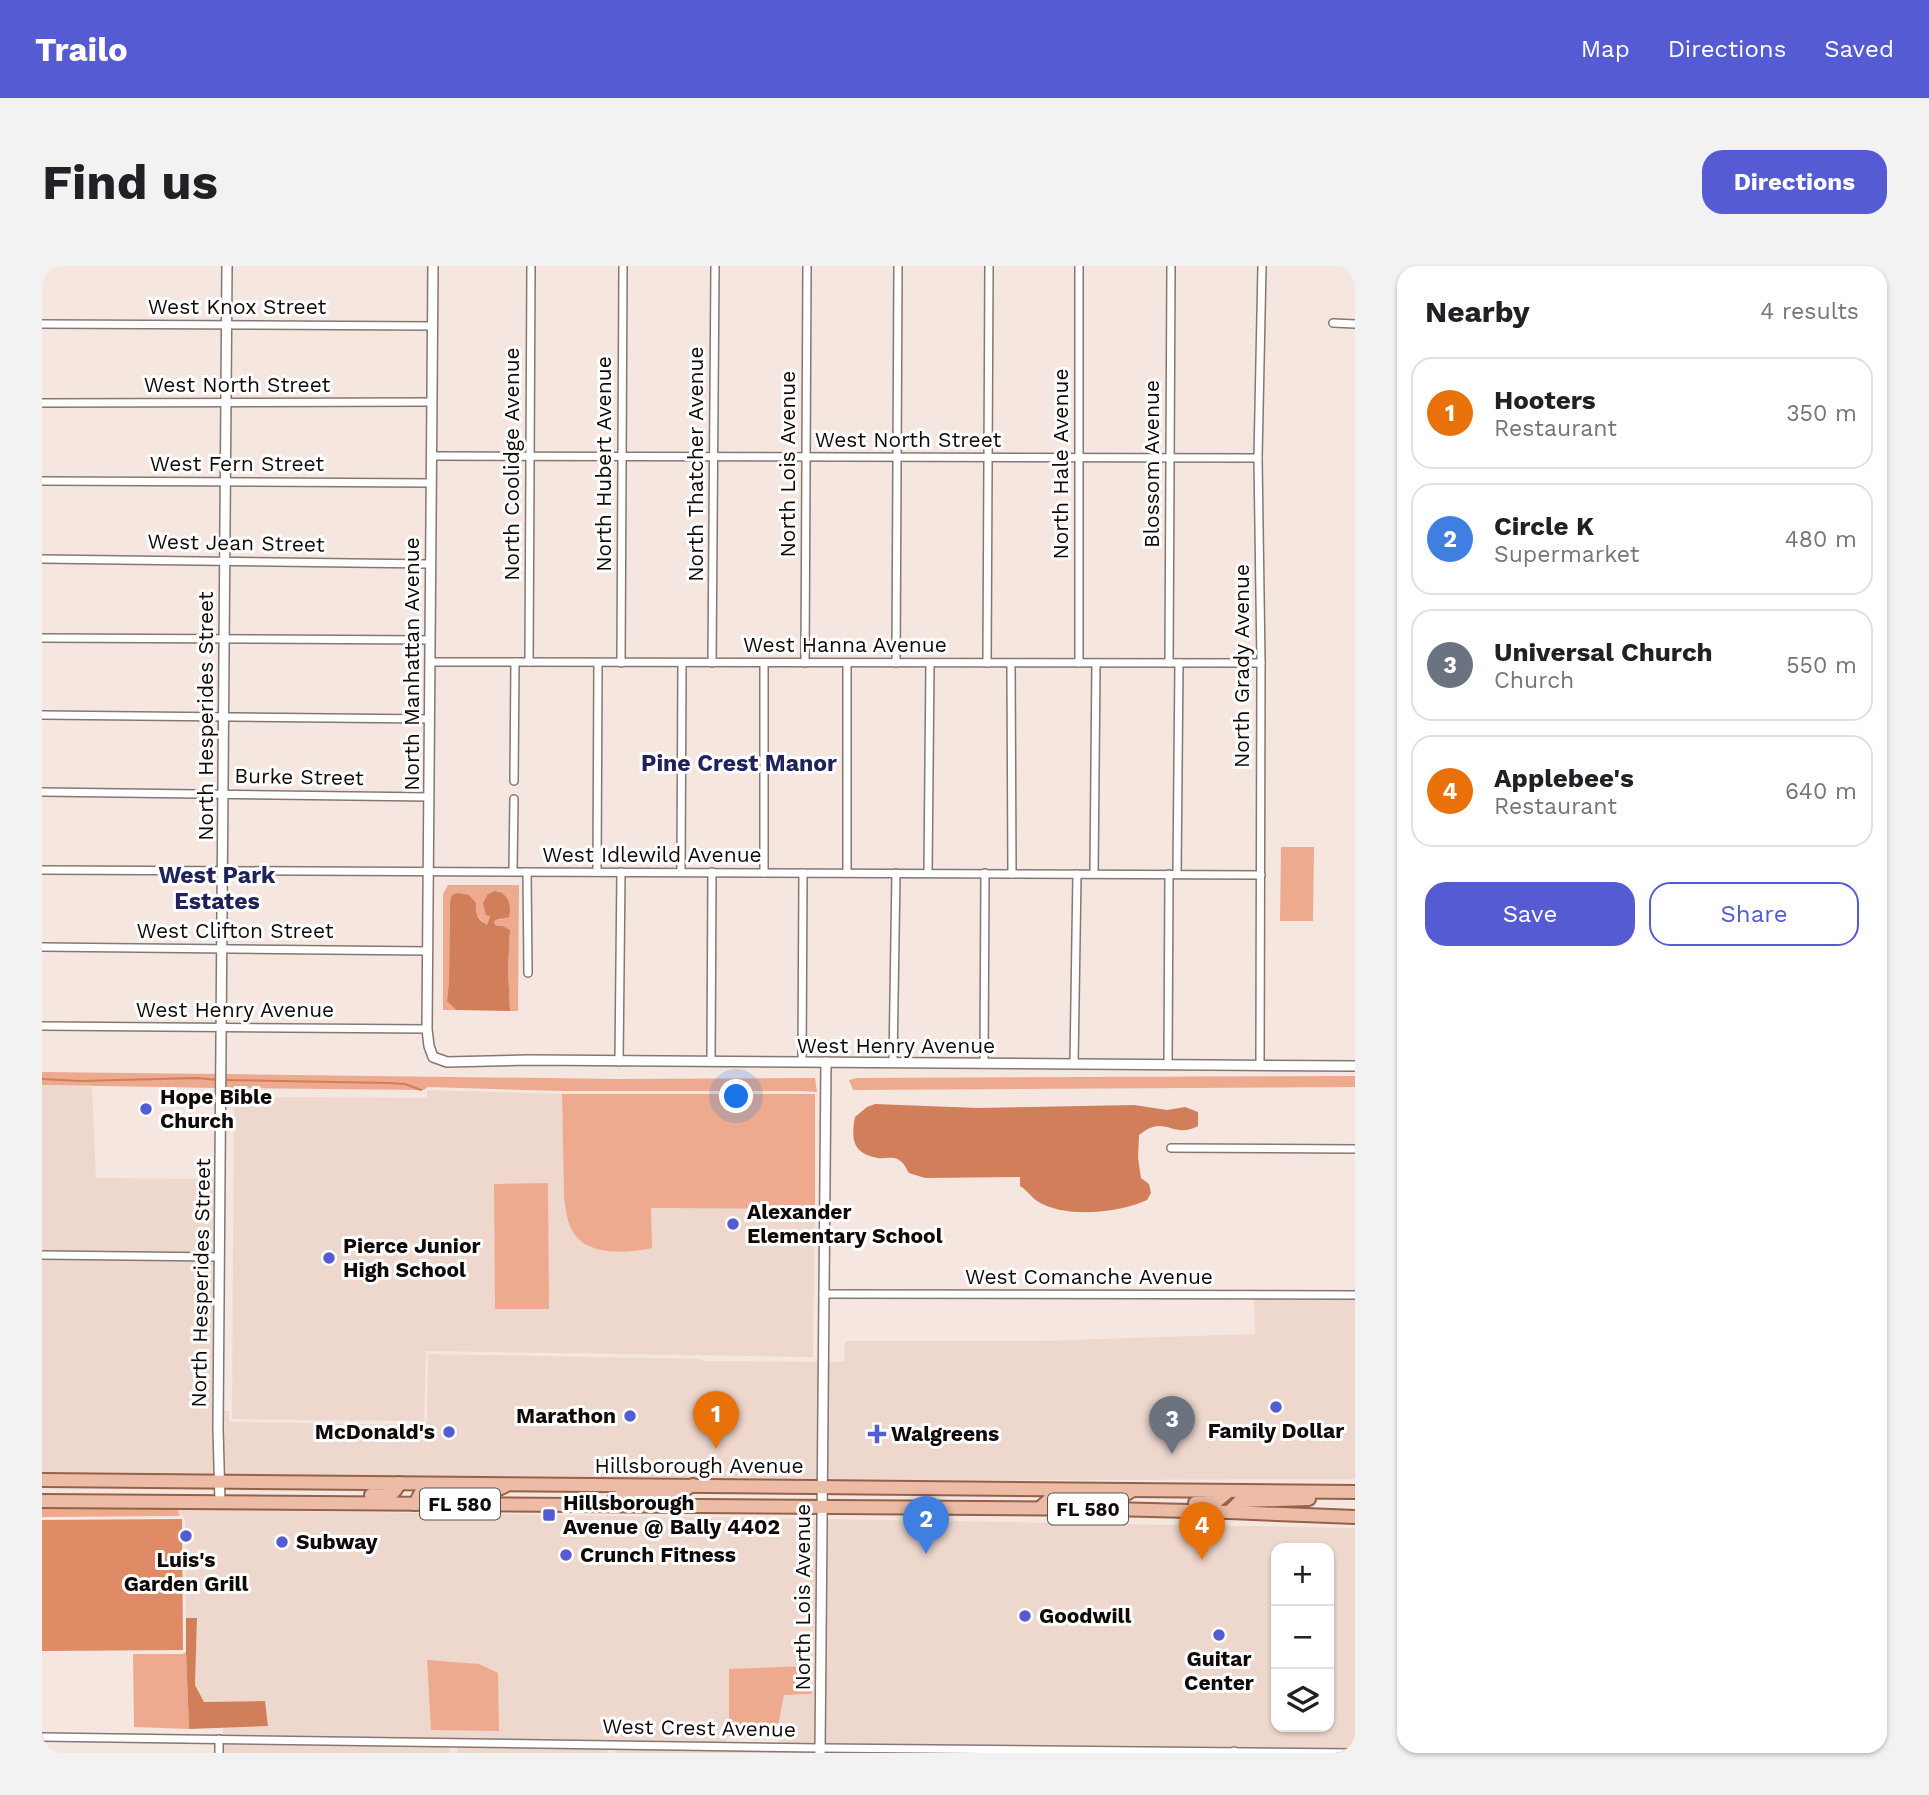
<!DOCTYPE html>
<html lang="en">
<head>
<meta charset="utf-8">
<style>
  :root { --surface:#fff; --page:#f2f2f2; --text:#202124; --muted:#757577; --line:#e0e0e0; --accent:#555cd3 }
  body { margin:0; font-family:"Work Sans",sans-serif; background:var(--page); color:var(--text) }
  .controls { position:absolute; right:21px; bottom:21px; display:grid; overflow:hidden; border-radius:14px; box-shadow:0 2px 5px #0004 }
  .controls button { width:63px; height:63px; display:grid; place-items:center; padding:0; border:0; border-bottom:2px solid var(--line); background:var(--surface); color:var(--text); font:35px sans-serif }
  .you { position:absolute; left:695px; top:831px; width:24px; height:24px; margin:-18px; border:5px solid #fff; border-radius:50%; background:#1a73e8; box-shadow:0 0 0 10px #1a73e833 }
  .badge { display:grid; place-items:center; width:46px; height:46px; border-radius:50%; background:var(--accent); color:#fff; font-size:23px; font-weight:700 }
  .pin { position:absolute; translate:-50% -58px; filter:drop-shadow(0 2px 4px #0008) }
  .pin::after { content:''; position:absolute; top:37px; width:24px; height:21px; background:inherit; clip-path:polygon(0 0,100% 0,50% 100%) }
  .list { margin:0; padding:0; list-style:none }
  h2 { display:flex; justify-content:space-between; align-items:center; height:91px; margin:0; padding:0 28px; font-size:30px }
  h2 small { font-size:23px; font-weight:400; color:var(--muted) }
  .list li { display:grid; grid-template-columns:46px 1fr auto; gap:21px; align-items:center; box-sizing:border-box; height:112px; margin:0 14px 14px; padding:0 14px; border:2px solid var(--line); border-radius:21px }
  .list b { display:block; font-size:26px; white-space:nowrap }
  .list p { margin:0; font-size:23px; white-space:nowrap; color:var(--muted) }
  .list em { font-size:23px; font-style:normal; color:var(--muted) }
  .actions { display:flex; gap:14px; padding:21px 28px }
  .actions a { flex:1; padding:16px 0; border:2px solid var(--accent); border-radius:21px; text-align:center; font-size:24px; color:var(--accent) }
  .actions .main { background:var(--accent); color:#fff }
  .icon { flex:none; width:38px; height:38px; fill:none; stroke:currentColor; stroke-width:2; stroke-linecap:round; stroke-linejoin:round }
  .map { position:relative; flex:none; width:1313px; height:1487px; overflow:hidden; border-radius:21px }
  header { display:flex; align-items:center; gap:42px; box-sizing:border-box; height:98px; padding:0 35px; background:var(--accent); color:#fff }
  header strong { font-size:33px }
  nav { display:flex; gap:38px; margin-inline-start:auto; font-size:24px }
  .intro { display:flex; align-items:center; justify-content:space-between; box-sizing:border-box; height:168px; padding:0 42px }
  h1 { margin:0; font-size:49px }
  .button { padding:18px 32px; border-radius:21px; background:var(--accent); color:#fff; font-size:24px; font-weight:700 }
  main { display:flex; gap:42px; padding:0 42px }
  aside { flex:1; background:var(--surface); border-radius:21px; box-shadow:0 2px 5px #0004 }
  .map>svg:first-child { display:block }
  .built { fill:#eed8ce; fill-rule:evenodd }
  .green { fill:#edaa8e }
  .forest { fill:#df8b66 }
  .water { fill:#d17e5a }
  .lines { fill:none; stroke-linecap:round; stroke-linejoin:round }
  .stream { stroke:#d17e5a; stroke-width:2 }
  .minor-casing { stroke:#857772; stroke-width:10 }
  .tertiary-casing { stroke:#857772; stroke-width:12 }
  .primary-casing { stroke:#966049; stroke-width:16 }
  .minor { stroke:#fff; stroke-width:7 }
  .tertiary { stroke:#fff; stroke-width:9 }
  .primary { stroke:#ecbca7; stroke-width:12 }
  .poi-dot { fill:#555cd3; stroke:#fff; stroke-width:2.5 }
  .labels { text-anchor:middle; stroke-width:6; stroke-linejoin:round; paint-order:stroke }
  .shield { fill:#fff; stroke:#575453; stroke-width:2 }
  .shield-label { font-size:19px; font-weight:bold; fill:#0f0a09 }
  .street-label { font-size:21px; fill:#0f0a09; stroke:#fff }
  .poi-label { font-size:21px; font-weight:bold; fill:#0f0a09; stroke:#fff; text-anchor:start }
  .neighbourhood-label { font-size:23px; font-weight:bold; fill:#20235b; stroke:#fff }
</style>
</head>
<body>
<header>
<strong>Trailo</strong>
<nav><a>Map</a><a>Directions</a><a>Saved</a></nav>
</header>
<div class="intro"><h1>Find us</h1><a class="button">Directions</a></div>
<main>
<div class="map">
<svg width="1313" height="1487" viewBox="0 0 1313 1487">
  <rect width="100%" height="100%" fill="#f5e6e0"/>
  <g class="built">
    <polygon points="0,819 50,821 54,912 174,913 174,987 0,985"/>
    <polygon points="385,824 520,828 522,932 548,981 577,986 609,942 773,943 771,1091 384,1085 382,1155 190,1153 192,831 385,832"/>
    <polygon points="0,993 174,995 173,1210 0,1208"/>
    <polygon points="1212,1033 1313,1033 1313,1213 783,1215 784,1096 802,1096 803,1075 998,1075 1213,1068"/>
    <polygon points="386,1088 660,1093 660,1095 777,1096 776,1215 180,1210 179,1145 187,1145 187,1154 190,1156 383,1159 385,1155"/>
    <polygon points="136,1243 776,1253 775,1478 739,1477 734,1471 742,1429 770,1428 763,1400 687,1403 687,1470 684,1476 181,1469 181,1461 226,1460 223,1436 162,1436 153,1419 155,1352 144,1352 143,1253 141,1250 137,1250"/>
    <path d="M783 1253 1313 1262V1483L1053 1479 782 1478ZM1234 1282H1287V1461H1234Z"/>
    <polygon points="181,1477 407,1480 408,1487 180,1487"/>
    <polygon points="415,1480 566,1482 566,1487 415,1487"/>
    <polygon points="573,1482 775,1486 775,1487 573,1487"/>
  </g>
  <g class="green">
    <polygon points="1239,581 1272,581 1271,655 1238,655"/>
    <path d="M406 619H477L476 745H468L466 702 468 664C461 662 452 662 452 654L460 653 457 625 446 628 448 649 445 660 436 651 432 645 434 641 408 636 407 716 405 735 414 744H401V628Z"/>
    <polygon points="0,806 175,808 175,822 0,819"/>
    <polygon points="182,808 576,813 773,812 775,826 756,825 520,825 386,821 382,824 182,822"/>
    <polygon points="1313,810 1313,821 811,824 807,814 815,812"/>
    <path d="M520 828H773V943L609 942 610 982C587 987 548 990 533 969 525 959 524 944 522 932Z"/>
    <polygon points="506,917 507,1043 453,1043 452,918"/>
    <polygon points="0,1241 136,1243 137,1250 0,1251"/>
    <polygon points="144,1386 147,1463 92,1461 91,1388 141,1388"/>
    <polygon points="385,1394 437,1398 456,1407 457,1465 389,1464"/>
    <polygon points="763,1400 770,1428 742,1429 734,1471 687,1470 687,1403"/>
  </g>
  <polygon class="forest" points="140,1253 141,1384 0,1385 0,1254"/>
  <g class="water">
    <path d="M453 625C466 626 470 640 467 651L453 654 452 657 455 660H460L468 664 466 702 468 745 414 744 405 735 407 716 408 636 410 629 416 627 427 629 434 637C433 649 435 653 445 659L448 650 444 649 441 637 446 628Z"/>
    <path d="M833 838 936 842 1092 839 1125 844 1143 841 1156 846V860C1130 874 1124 847 1097 869L1096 892 1099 912 1107 918 1109 927 1105 934C1077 947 1023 953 995 935 989 931 985 924 978 920V911L883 912 867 907C864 902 862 897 857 894 851 890 843 893 836 892 810 888 809 872 813 851L825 841Z"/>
    <polygon points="144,1352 155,1352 153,1419 162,1436 223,1435 226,1460 147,1463 144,1386"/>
  </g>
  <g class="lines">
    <g class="stream">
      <polyline points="0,813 38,815 156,812 176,814"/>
      <polyline points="182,814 346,817 363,818 379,824"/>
    </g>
    <g class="minor-casing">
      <g id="minor">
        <polyline points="1291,57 1313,58"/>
        <polyline points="0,58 390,60"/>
        <polyline points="0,137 390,136"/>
        <polyline points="389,190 1216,192"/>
        <polyline points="0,215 389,217"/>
        <polyline points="0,293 388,298"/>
        <polyline points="0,372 388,374"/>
        <polyline points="388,396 1219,397"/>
        <polyline points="487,396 489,0"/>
        <polyline points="579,397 581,0"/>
        <polyline points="670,397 673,0"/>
        <polyline points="763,397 765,0"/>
        <polyline points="854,397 856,0"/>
        <polyline points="945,397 947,0"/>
        <polyline points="969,397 970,608"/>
        <polyline points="1037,397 1037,0"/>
        <polyline points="1127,397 1129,0"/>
        <polyline points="0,449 387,453"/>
        <polyline points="472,515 473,396"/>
        <polyline points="0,526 387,531"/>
        <polyline points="0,604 1219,609"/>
        <polyline points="471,605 472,533"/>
        <polyline points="485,606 486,707"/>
        <polyline points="555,606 556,397"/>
        <polyline points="639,606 640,397"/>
        <polyline points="722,607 722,397"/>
        <polyline points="805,607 805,397"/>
        <polyline points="886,607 888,397"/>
        <polyline points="1052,608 1054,397"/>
        <polyline points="1135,608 1137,397"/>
        <polyline points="0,681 386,685"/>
        <polyline points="0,760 385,763"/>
        <polyline points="577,796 579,606"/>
        <polyline points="669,796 670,606"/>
        <polyline points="760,796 761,607"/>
        <polyline points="851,797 854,607"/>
        <polyline points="942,798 943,607"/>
        <polyline points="1032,798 1035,608"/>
        <polyline points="1126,799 1127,608"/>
        <polyline points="1218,799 1219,397 1216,192 1220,0"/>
        <polyline points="1129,882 1313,883"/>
        <polyline points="0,989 177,991"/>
        <polyline points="781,1028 1313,1029"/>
        <polyline points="0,1471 778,1482 1313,1487"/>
        <polyline points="177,1487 177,1473"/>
      </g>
    </g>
    <g class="tertiary-casing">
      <g id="tertiary">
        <polyline points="391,0 385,763 387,780 391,791 405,796 487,794 1313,800"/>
        <polyline points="178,1236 176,1162 185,0"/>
        <polyline points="778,1487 784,796"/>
        <polyline points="1192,1487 1192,1486"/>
      </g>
    </g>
    <g class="primary-casing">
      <g id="primary">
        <polyline points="0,1214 1313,1226"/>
        <path d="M329 1229C343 1229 352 1232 357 1217"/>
        <polyline points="0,1235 1069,1243 1187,1246 1313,1251"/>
        <polyline points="1153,1237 1174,1236 1187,1225"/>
        <polyline points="373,1238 378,1228 383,1227 448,1227 463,1220"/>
        <polyline points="567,1238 579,1229 635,1228 651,1219"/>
        <polyline points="998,1242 1009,1232 1076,1233 1091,1224"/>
        <polyline points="1187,1246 1198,1235 1267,1233"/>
      </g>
    </g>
    <use href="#minor" class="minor"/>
    <use href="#tertiary" class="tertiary"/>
    <use href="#primary" class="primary"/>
  </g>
  <g class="poi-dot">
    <circle cx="104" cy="843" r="7"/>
    <circle cx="691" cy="958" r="7"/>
    <circle cx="287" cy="992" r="7"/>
    <circle cx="1234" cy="1141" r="7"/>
    <circle cx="588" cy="1150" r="7"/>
    <circle cx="407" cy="1166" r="7"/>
    <path d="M831.5 1157.5h7v7h7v7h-7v7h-7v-7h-7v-7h7z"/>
    <rect x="500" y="1242" width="14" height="14" rx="3.5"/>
    <circle cx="144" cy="1270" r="7"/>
    <circle cx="240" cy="1276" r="7"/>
    <circle cx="524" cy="1289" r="7"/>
    <circle cx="983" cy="1350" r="7"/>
    <circle cx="1177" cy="1369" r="7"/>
  </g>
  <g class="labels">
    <g class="shield">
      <rect x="378" y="1222.5" width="80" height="31" rx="5"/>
      <rect x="1006" y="1227.5" width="80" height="31" rx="5"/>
    </g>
    <g class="shield-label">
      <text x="418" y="1245">FL 580</text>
      <text x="1046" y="1250">FL 580</text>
    </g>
    <g class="street-label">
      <text x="195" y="48">West Knox Street</text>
      <text x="195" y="126">West North Street</text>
      <text x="866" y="181">West North Street</text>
      <text x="195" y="205">West Fern Street</text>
      <text transform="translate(470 198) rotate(-90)" y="7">North Coolidge Avenue</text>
      <text transform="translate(562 198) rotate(-90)" y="7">North Hubert Avenue</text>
      <text transform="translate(654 198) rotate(-90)" y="7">North Thatcher Avenue</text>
      <text transform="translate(746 198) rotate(-90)" y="7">North Lois Avenue</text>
      <text transform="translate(1019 198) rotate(-90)" y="7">North Hale Avenue</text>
      <text transform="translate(1110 198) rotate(-90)" y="7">Blossom Avenue</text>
      <text transform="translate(194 277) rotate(1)" y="7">West Jean Street</text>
      <text x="803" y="386">West Hanna Avenue</text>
      <text transform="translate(370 398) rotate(-90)" y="7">North Manhattan Avenue</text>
      <text transform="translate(1200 400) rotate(-90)" y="7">North Grady Avenue</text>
      <text transform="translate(164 450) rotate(-90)" y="7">North Hesperides Street</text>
      <text transform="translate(257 511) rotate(1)" y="7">Burke Street</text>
      <text x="610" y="596">West Idlewild Avenue</text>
      <text x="193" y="672">West Clifton Street</text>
      <text x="193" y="751">West Henry Avenue</text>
      <text x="854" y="787">West Henry Avenue</text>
      <text x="1047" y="1018">West Comanche Avenue</text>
      <text transform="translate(159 1017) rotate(-89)" y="7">North Hesperides Street</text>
      <text x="657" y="1207">Hillsborough Avenue</text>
      <text transform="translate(761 1331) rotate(-90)" y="7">North Lois Avenue</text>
      <text transform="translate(657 1462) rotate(1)" y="7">West Crest Avenue</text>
    </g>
    <g class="poi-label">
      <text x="118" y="838">Hope Bible<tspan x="118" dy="24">Church</tspan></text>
      <text x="705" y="953">Alexander<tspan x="705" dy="24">Elementary School</tspan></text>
      <text x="301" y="987">Pierce Junior<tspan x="301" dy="24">High School</tspan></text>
      <text x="574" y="1157" text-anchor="end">Marathon</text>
      <text x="1234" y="1172" text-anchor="middle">Family Dollar</text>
      <text x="393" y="1173" text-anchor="end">McDonald's</text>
      <text x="849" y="1175">Walgreens</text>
      <text x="521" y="1244">Hillsborough<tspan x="521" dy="24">Avenue @ Bally 4402</tspan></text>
      <text x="254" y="1283">Subway</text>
      <text x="538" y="1296">Crunch Fitness</text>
      <text x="144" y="1301" text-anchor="middle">Luis's<tspan x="144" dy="24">Garden Grill</tspan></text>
      <text x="997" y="1357">Goodwill</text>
      <text x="1177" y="1400" text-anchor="middle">Guitar<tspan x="1177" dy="24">Center</tspan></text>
    </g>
    <g class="neighbourhood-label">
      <text x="697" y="505">Pine Crest Manor</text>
      <text x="175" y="617">West Park<tspan x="175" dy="26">Estates</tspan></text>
    </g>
  </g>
</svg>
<div class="controls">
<button>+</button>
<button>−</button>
<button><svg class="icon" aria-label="layers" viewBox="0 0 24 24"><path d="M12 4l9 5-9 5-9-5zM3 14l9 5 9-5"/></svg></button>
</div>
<div class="you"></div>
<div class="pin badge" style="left:674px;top:1183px;background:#e8710a">1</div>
<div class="pin badge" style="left:884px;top:1288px;background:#3f7fe0">2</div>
<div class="pin badge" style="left:1130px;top:1188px;background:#6b7280">3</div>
<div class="pin badge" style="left:1160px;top:1294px;background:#e8710a">4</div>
</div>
<aside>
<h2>Nearby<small>4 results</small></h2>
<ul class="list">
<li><span class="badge" style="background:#e8710a">1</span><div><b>Hooters</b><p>Restaurant</p></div><em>350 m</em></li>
<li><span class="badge" style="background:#3f7fe0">2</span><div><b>Circle K</b><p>Supermarket</p></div><em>480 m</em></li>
<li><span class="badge" style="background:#6b7280">3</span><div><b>Universal Church</b><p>Church</p></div><em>550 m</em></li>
<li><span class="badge" style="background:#e8710a">4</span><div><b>Applebee's</b><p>Restaurant</p></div><em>640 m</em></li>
</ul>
<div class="actions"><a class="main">Save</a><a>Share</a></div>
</aside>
</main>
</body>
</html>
